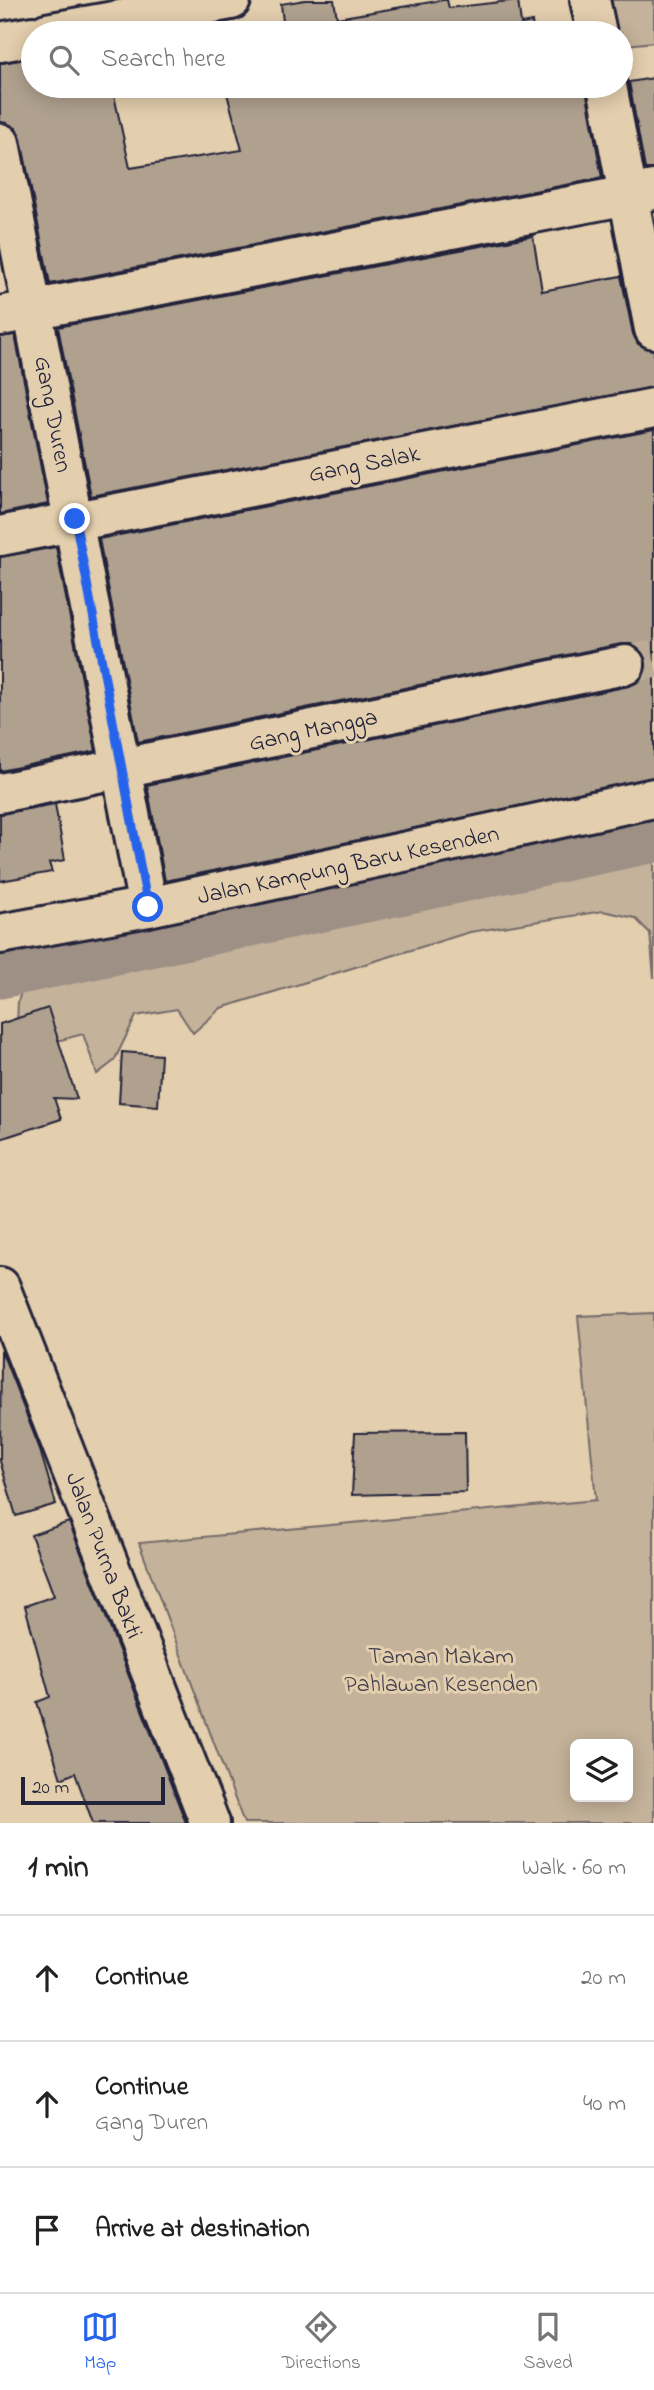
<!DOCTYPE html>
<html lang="en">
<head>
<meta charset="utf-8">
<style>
  :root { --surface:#fff; --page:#f2f2f2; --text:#222; --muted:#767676; --line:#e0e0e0; --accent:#2563eb }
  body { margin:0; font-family:"Indie Flower",sans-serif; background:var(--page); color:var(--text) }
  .controls { position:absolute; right:21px; bottom:21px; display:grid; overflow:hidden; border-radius:10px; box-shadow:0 4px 18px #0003 }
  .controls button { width:63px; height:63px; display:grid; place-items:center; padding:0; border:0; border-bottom:2px solid var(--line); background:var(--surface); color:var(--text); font:35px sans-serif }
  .scale { position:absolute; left:21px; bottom:18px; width:144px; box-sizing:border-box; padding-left:7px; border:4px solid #22223b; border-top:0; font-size:19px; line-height:24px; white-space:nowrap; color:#22223b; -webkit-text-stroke:5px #e3cead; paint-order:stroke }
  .stop { position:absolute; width:21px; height:21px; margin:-16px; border:5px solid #2563eb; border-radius:50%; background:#fff }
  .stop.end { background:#2563eb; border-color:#fff; box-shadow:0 2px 7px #0008 }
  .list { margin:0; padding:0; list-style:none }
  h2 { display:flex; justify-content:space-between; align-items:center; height:91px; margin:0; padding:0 28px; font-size:30px }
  h2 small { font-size:23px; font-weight:400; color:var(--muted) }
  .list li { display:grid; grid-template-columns:46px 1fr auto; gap:21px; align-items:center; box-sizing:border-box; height:126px; padding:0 28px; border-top:2px solid var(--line) }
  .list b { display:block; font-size:26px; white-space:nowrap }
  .list p { margin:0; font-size:23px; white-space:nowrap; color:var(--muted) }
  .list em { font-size:23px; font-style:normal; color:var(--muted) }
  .icon { flex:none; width:38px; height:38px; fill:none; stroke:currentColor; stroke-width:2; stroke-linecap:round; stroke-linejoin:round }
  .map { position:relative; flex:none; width:654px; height:1823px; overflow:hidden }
  .search { position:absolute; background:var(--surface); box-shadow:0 4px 18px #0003; left:21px; right:21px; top:21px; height:77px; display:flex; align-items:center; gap:18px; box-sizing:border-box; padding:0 24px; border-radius:38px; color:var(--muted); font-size:26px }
  .sheet { height:469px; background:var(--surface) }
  nav { display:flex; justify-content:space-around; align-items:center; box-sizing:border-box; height:98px; border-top:2px solid var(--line); background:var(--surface); font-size:19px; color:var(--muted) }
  nav a { display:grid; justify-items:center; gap:4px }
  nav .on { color:var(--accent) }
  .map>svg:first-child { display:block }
  .green { fill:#c4b29a; stroke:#736a6a; stroke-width:2; fill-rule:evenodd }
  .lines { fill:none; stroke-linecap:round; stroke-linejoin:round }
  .canal { stroke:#9f9085; stroke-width:51 }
  .building { fill:#b0a18f; stroke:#22223b; stroke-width:2 }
  .street-tunnel { stroke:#bcac96; stroke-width:38; stroke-dasharray:38 19; stroke-linecap:butt }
  .street-casing { stroke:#22223b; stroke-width:44 }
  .street { stroke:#e3cead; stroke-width:38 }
  .route { stroke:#2563eb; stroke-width:9 }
  .labels { text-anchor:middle; stroke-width:6; stroke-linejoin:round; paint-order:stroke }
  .street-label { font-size:24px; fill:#22223b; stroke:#e3cead }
  .park-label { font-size:24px; fill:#423f4e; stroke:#e3cead }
</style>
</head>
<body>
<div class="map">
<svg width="654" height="1823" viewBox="0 0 654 1823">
  <rect width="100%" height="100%" fill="#e3cead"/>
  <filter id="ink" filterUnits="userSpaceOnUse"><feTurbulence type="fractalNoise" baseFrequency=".0143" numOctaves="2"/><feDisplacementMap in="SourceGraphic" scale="14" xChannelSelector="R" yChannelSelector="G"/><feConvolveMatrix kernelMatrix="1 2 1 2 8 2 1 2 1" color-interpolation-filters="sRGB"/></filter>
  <g filter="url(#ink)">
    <g class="green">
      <polygon points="611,0 654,0 654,42 626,45 621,39 621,33 616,33"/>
      <polygon points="654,855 654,978 650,933 635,918 603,911 470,932 221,1008 193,1033 177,1009 136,1016 114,1061 97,1074 83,1034 57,1041 17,1025 18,1001 24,984"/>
      <path d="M654 1313V1823H244L139 1543 596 1500 578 1316ZM575 1744H628V1797H575Z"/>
    </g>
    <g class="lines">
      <polyline class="canal" points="0,973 654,837"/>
    </g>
    <g class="building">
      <polygon points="305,0 334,0 337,18 443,0 447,0 449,8 518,0 521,24 532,22 534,33 279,33 278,23 283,22 281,4"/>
      <polygon points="33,58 33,86 112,86 130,168 242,150 225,86 554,86 555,94 586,89 602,178 50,284 21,139 16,128 0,122 0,63"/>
      <polygon points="654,78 654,169 645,169 629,82"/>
      <polygon points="533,236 542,291 621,276 633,334 638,344 654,350 654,387 91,496 58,327"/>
      <polygon points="15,335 48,504 0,514 0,337"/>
      <polygon points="654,430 654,777 165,881 147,785 629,686 640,681 646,671 646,661 641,650 631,644 621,644 138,742 99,539"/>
      <polygon points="56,547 96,751 0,771 0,557"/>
      <polygon points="55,804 65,860 49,863 52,872 0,881 0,814"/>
      <polygon points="48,1008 77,1099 54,1098 61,1119 0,1139 0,1024"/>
      <polygon points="122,1052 161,1055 158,1106 119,1103"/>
      <polygon points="1,1350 39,1447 56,1504 16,1516 0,1461"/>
      <polygon points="465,1432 466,1492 352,1495 355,1433"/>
      <polygon points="69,1522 186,1823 93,1823 75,1773 61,1779 37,1702 50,1697 25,1606 54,1596 31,1535"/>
    </g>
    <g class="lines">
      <polyline class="street-tunnel" points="625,665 654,659"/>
      <g class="street-casing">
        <g id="street">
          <polyline points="590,0 597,33"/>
          <polyline points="47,33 231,0"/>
          <polyline points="0,42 33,36"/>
          <polyline points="607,86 654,329"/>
          <polyline points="0,143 148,907"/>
          <polyline points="0,316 654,190"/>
          <polyline points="0,536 654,408"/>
          <polyline points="0,793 625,665"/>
          <polyline points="0,934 148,907 654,798"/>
          <polyline points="0,1287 210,1823"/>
        </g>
      </g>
      <use href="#street" class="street"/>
    </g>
  </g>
  <g class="lines" filter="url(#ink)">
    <polyline class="route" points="75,519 148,907"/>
  </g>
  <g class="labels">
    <g class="street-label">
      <text transform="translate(54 414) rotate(79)" y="8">Gang Duren</text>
      <text transform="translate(364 463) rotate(-11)" y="8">Gang Salak</text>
      <text transform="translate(313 729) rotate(-12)" y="8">Gang Mangga</text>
      <text transform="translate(348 864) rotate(-12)" y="8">Jalan Kampung Baru Kesenden</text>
      <text transform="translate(105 1555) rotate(69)" y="8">Jalan Purna Bakti</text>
    </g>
    <g class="park-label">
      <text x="441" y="1663">Taman Makam<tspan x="441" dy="28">Pahlawan Kesenden</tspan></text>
    </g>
  </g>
</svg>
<div class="controls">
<button><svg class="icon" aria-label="layers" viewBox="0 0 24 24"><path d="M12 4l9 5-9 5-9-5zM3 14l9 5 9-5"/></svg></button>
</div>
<div class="scale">20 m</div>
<div class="stop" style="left:148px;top:907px"></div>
<div class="stop end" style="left:75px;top:519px"></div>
<div class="search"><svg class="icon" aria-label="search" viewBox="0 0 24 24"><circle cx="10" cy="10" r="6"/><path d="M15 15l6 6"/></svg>Search here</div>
</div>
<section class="sheet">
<h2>1 min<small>Walk · 60 m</small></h2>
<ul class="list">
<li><svg class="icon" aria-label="ahead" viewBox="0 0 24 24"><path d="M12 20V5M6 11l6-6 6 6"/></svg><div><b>Continue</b></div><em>20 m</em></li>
<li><svg class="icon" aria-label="ahead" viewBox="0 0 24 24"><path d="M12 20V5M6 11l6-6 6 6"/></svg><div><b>Continue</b><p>Gang Duren</p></div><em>40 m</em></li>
<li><svg class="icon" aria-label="arrive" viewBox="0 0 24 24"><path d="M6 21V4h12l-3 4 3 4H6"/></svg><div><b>Arrive at destination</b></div></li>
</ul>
</section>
<nav>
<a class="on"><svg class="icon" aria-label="map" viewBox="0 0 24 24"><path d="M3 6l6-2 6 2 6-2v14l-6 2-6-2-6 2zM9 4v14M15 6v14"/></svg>Map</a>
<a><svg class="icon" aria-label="directions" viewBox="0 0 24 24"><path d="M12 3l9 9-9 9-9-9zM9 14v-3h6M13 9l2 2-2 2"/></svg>Directions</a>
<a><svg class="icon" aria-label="saved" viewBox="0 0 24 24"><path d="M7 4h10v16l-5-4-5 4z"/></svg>Saved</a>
</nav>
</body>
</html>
